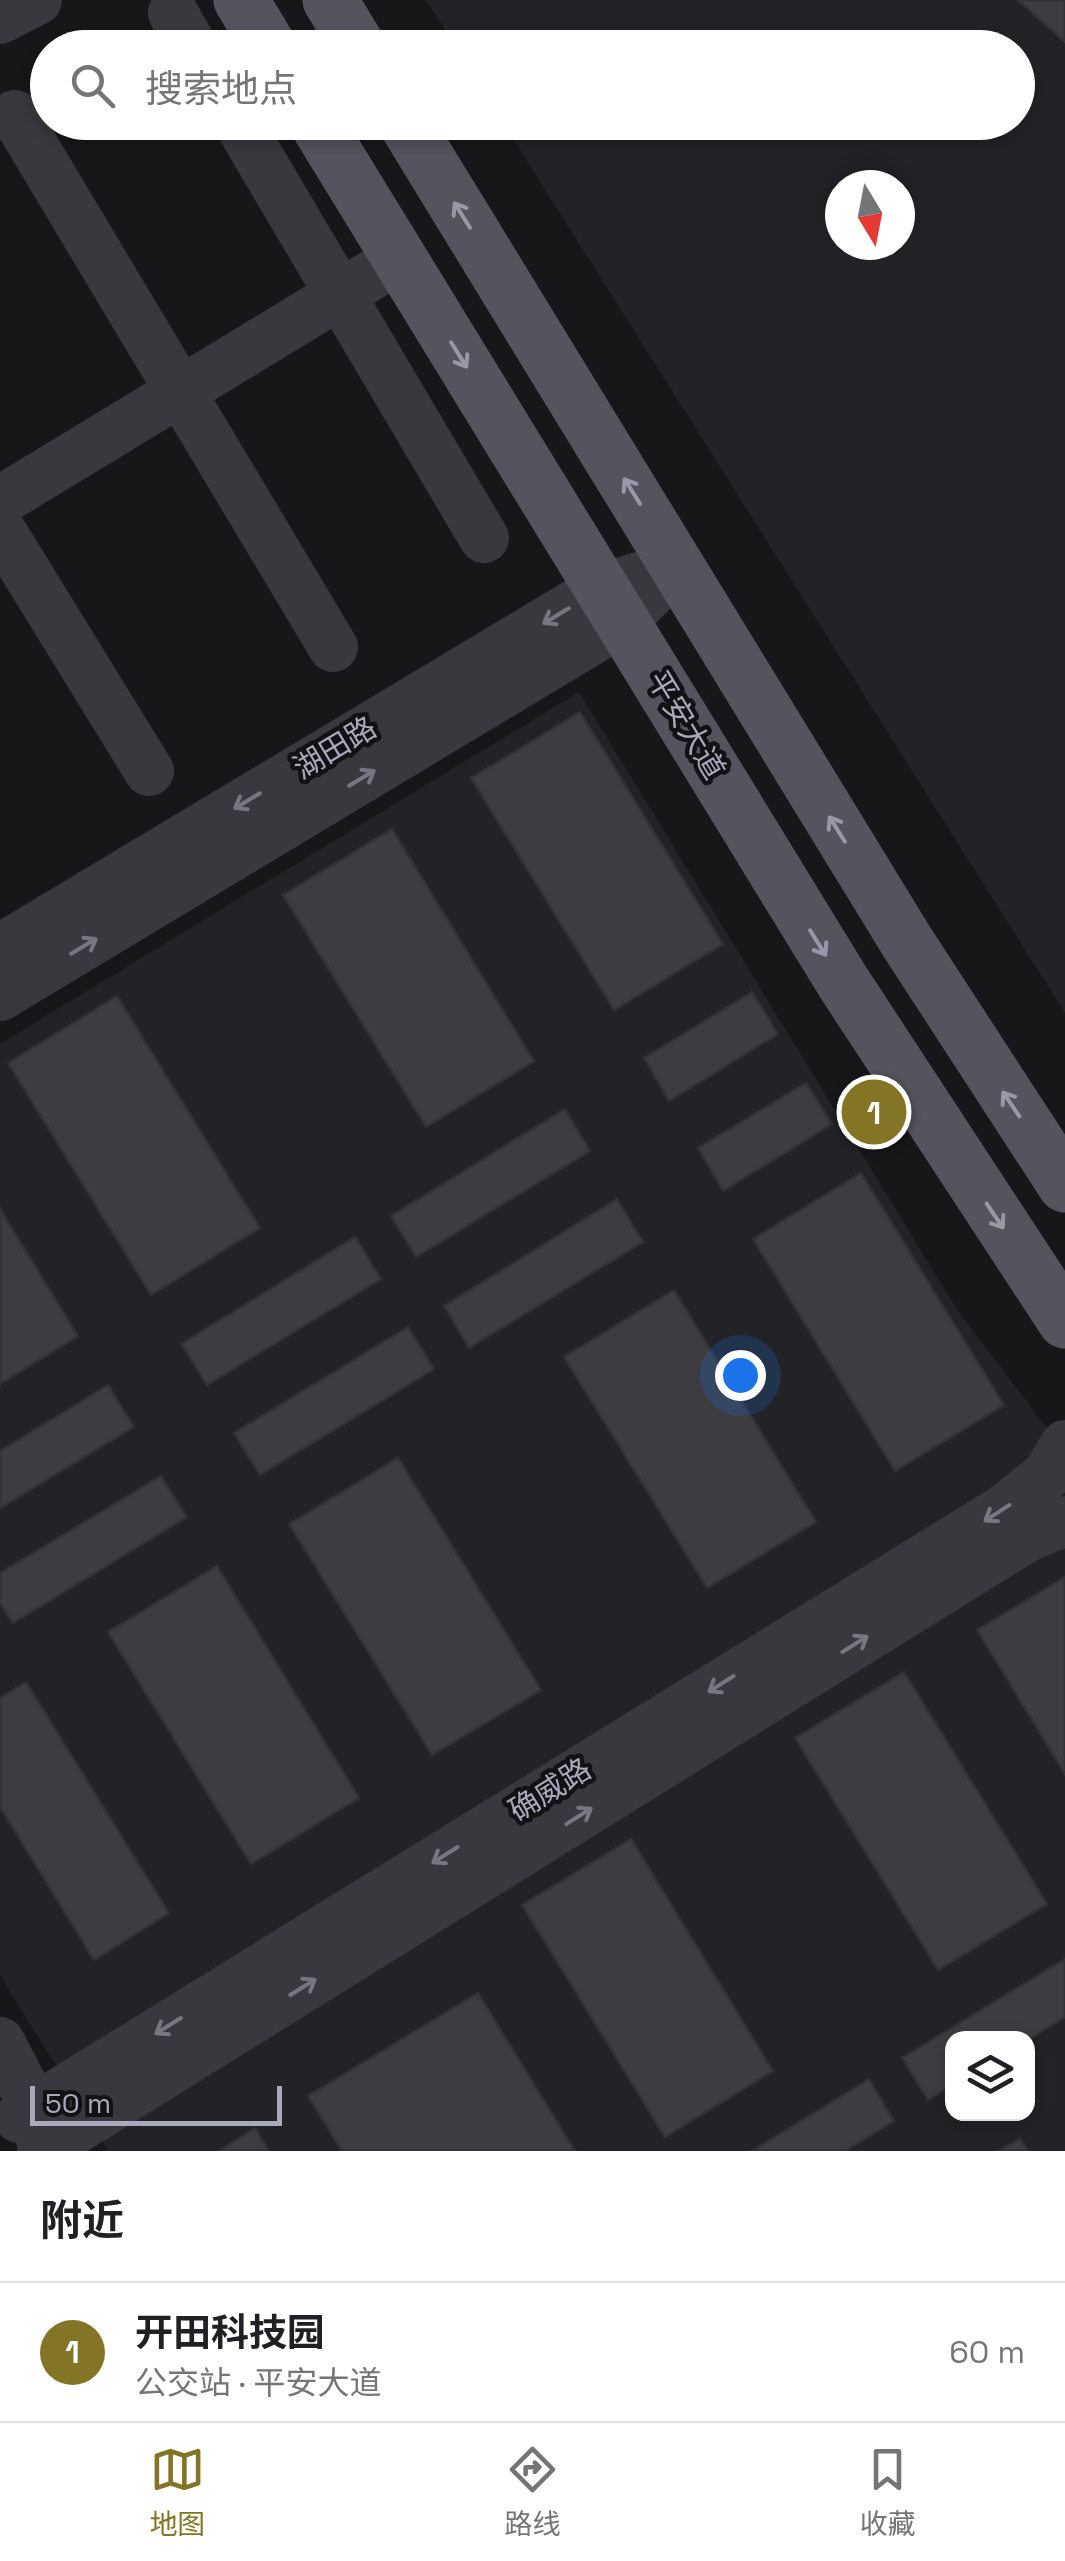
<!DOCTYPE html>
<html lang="zh">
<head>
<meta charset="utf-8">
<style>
  :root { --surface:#fff; --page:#f6f6f6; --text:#202124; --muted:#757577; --line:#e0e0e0; --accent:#847526 }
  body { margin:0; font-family:"Space Grotesk","Noto Sans SC",sans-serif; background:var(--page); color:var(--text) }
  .controls { position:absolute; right:30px; bottom:30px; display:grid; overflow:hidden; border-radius:20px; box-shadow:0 5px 15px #0003 }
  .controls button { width:90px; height:90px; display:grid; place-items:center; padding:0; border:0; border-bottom:2px solid var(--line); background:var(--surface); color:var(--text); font:50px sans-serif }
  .compass { position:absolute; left:825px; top:170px; width:90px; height:90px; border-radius:50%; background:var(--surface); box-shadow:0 5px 15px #0003; rotate:170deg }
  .scale { position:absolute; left:30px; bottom:25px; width:252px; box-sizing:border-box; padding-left:10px; border:5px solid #a8aabb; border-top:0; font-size:28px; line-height:35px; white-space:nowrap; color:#a8aabb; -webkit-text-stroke:8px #121214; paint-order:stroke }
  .you { position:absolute; left:740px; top:1375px; width:35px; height:35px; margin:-25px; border:8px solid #fff; border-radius:50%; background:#1a73e8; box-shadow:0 0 0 15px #1a73e833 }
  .badge { display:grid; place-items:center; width:65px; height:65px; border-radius:50%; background:var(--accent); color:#fff; font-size:32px; font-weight:700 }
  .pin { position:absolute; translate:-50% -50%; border:5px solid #fff; box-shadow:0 2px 10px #0006 }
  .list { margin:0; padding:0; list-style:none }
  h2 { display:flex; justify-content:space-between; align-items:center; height:130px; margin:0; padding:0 40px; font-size:42px }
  h2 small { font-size:32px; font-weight:400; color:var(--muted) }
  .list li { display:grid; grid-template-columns:65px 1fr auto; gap:30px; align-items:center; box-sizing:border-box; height:140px; padding:0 40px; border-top:2px solid var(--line) }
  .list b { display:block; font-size:38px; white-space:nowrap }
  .list p { margin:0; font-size:32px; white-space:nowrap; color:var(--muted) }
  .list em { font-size:32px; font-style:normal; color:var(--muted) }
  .icon { flex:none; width:55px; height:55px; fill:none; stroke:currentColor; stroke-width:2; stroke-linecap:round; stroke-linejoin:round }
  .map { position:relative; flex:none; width:1065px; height:2151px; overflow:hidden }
  .search { position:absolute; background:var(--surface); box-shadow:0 5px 15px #0003; left:30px; right:30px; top:30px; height:110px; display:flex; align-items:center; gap:25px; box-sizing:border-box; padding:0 35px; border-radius:55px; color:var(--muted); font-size:38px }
  .sheet { height:270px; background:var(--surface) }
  nav { display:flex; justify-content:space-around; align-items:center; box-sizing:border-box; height:140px; border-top:2px solid var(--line); background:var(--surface); font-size:28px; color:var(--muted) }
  nav a { display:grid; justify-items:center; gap:5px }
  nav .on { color:var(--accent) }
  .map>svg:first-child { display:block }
  .built { fill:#232327; fill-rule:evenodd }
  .building { fill:#3c3c41; stroke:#323136; stroke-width:2.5 }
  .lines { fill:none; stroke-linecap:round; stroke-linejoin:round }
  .minor { stroke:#38383f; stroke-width:50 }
  .major { stroke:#53545e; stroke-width:55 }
  .oneway { stroke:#9799a8 }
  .oneway2 { stroke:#767783 }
  .labels { text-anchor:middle; stroke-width:9; stroke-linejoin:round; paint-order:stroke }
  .street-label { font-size:30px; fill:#a8aabb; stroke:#121214 }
</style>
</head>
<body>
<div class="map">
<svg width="1065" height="2151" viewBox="0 0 1065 2151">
  <rect width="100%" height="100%" fill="#171719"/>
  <g class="built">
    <path d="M426 0H1065V1013L503 123 1018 122V48L456 47ZM840 185H900V245H840Z"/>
    <path d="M579 692 958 1311 1065 1452V2151H108L0 1975V1044ZM952 2039H1028V2114H952Z"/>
  </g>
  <g class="building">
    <polygon points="1018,0 1065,0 1065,42"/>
    <polygon points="580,712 723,944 614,1010 471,778"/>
    <polygon points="392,829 534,1061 426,1127 283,895"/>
    <polygon points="752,992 778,1034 669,1101 644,1058"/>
    <polygon points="117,996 260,1228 151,1295 8,1063"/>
    <polygon points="806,1083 832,1124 723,1191 698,1148"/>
    <polygon points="565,1109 590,1151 416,1257 391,1216"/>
    <polygon points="861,1173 1004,1405 895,1471 753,1239"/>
    <polygon points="617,1199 643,1242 469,1348 444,1306"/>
    <polygon points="0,1209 78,1336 0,1384"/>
    <polygon points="355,1237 381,1279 207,1385 181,1344"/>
    <polygon points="674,1290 816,1522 707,1588 564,1357"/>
    <polygon points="408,1327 434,1369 260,1475 234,1433"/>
    <polygon points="108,1385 134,1427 0,1508 0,1451"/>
    <polygon points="398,1458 541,1690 432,1755 289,1524"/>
    <polygon points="161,1476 187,1517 13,1623 0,1603 0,1573"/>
    <polygon points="217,1566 359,1798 251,1864 108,1632"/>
    <polygon points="1065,1577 1065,1774 977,1630"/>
    <polygon points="904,1672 1047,1904 938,1970 795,1738"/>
    <polygon points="26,1682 169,1913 94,1960 0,1807 0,1698"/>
    <polygon points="631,1839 773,2071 665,2137 522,1905"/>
    <polygon points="1065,1959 1065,2017 1028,2040 952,2039 952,2085 928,2100 902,2058"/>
    <polygon points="478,1993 575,2151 342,2151 308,2096"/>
    <polygon points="869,2079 894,2121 845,2151 752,2151"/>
    <polygon points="255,2128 269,2151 219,2151"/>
    <polygon points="1020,2139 1028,2151 999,2151"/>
  </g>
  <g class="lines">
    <g class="minor">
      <polyline points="173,13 193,48"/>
      <polyline points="0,19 37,0"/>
      <polyline points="15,115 333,647"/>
      <polyline points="238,122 484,538"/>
      <polyline points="0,501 400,258"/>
      <polyline points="0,529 149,771"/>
      <polyline points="0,949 602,588 639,577"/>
      <polyline points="0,996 623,621 678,565"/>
      <polyline points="0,2042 35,2109 41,2140"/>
      <polyline points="19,2118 1006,1508 1048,1474 1065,1445"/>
      <polyline points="42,2150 1027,1537 1065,1521"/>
    </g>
    <g class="major">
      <polyline points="241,0 270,48"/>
      <polyline points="330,0 359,48"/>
      <polyline points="316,122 843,982 1065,1321"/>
      <polyline points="405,122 907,942 1065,1185"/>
    </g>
  </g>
  <defs><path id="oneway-shaft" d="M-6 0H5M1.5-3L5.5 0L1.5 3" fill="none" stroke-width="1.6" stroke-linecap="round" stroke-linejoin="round" transform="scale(2.5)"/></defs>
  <g class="oneway">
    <use href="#oneway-shaft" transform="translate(462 215) rotate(-122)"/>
    <use href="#oneway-shaft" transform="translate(459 355) rotate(58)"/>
    <use href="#oneway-shaft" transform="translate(632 491) rotate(-122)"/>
    <use href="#oneway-shaft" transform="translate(837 829) rotate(-122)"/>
    <use href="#oneway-shaft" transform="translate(818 943) rotate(58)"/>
    <use href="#oneway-shaft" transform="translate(1011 1104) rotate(-124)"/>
    <use href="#oneway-shaft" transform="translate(995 1216) rotate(56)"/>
  </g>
  <g class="oneway2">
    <use href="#oneway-shaft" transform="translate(556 616) rotate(149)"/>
    <use href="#oneway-shaft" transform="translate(362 778) rotate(-31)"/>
    <use href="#oneway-shaft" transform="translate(247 801) rotate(149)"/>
    <use href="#oneway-shaft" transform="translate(84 946) rotate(-31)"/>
    <use href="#oneway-shaft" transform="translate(997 1513) rotate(147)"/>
    <use href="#oneway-shaft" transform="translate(855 1644) rotate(-32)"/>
    <use href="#oneway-shaft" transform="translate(721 1684) rotate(148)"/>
    <use href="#oneway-shaft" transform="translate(579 1816) rotate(-32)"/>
    <use href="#oneway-shaft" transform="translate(445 1855) rotate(148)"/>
    <use href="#oneway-shaft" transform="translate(303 1987) rotate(-32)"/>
    <use href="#oneway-shaft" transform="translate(168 2026) rotate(148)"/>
  </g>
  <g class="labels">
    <g class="street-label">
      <text transform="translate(686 725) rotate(59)" y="10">平安大道</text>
      <text transform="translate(335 748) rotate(-31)" y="10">湖田路</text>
      <text transform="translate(550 1790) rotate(-32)" y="10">确威路</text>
    </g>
  </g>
</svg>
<div class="controls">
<button><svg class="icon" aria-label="layers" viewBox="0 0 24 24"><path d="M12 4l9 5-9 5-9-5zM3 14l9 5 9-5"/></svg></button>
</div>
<svg class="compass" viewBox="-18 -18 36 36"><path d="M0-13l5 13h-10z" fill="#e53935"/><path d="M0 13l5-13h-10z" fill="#757577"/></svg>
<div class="scale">50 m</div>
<div class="you"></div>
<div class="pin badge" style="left:874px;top:1112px">1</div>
<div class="search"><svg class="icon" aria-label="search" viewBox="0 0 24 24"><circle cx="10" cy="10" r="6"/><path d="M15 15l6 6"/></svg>搜索地点</div>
</div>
<section class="sheet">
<h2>附近<small></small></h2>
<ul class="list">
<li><span class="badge">1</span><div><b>开田科技园</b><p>公交站 · 平安大道</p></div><em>60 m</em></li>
</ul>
</section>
<nav>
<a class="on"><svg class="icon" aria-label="map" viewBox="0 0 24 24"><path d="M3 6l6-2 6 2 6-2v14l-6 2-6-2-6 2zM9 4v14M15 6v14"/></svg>地图</a>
<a><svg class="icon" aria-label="directions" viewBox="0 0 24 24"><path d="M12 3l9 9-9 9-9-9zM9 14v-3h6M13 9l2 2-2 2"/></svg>路线</a>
<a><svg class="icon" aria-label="saved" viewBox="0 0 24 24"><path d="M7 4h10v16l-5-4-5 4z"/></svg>收藏</a>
</nav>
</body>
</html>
